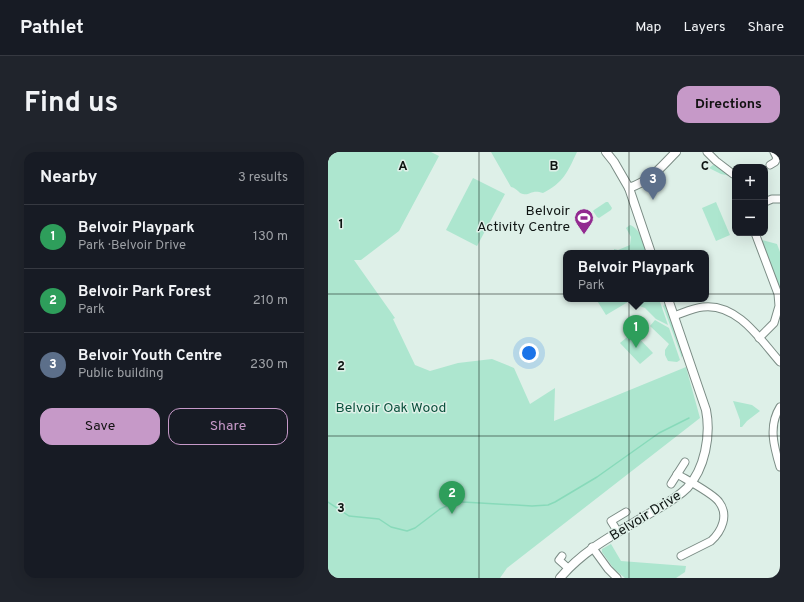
<!DOCTYPE html>
<html lang="en">
<head>
<meta charset="utf-8">
<style>
  :root { --surface:#171b24; --page:#20242c; --text:#f1f3f6; --muted:#9ea1a6; --line:#363941; --accent:#c699c8 }
  body { margin:0; font-family:Overpass,sans-serif; background:var(--page); color:var(--text) }
  .controls { position:absolute; right:12px; top:12px; display:grid; overflow:hidden; border-radius:8px; box-shadow:0 4px 16px #0002 }
  .controls button { width:36px; height:36px; display:grid; place-items:center; padding:0; border:0; border-bottom:1px solid var(--line); background:var(--surface); color:var(--text); font:20px sans-serif }
  .you { position:absolute; left:201px; top:201px; width:14px; height:14px; margin:-10px; border:3px solid #fff; border-radius:50%; background:#1a73e8; box-shadow:0 0 0 6px #1a73e833 }
  .badge { display:grid; place-items:center; width:26px; height:26px; border-radius:50%; background:var(--accent); color:#fff; font-size:13px; font-weight:700 }
  .pin { position:absolute; translate:-50% -33px; filter:drop-shadow(0 1px 2px #0008) }
  .pin::after { content:''; position:absolute; top:21px; width:14px; height:12px; background:inherit; clip-path:polygon(0 0,100% 0,50% 100%) }
  .popup { position:absolute; left:235px; top:98px; width:146px; height:52px; box-sizing:border-box; display:grid; place-content:center; border-radius:8px; background:var(--surface); filter:drop-shadow(0 1px 3px #0005); font-size:13px; white-space:nowrap; color:var(--muted) }
  .popup b { font-size:15px; color:var(--text) }
  .popup::after { content:''; position:absolute; left:50%; top:100%; margin-left:-8px; border:8px solid transparent; border-top-color:var(--surface) }
  .list { margin:0; padding:0; list-style:none }
  h2 { display:flex; justify-content:space-between; align-items:center; height:52px; margin:0; padding:0 16px; font-size:17px }
  h2 small { font-size:13px; font-weight:400; color:var(--muted) }
  .list li { display:grid; grid-template-columns:26px 1fr auto; gap:12px; align-items:center; box-sizing:border-box; height:64px; padding:0 16px; border-top:1px solid var(--line) }
  .list b { display:block; font-size:15px; white-space:nowrap }
  .list p { margin:0; font-size:13px; white-space:nowrap; color:var(--muted) }
  .list em { font-size:13px; font-style:normal; color:var(--muted) }
  .actions { display:flex; gap:8px; padding:12px 16px }
  .actions a { flex:1; padding:9px 0; border:1px solid var(--accent); border-radius:12px; text-align:center; font-size:14px; color:var(--accent) }
  .actions .main { background:var(--accent); color:#111 }
  .map { position:relative; flex:none; width:452px; height:426px; overflow:hidden; border-radius:12px }
  header { display:flex; align-items:center; gap:24px; box-sizing:border-box; height:56px; padding:0 20px; background:var(--surface); border-bottom:1px solid var(--line) }
  header strong { font-size:19px }
  nav { display:flex; gap:22px; margin-inline-start:auto; font-size:14px }
  .intro { display:flex; align-items:center; justify-content:space-between; box-sizing:border-box; height:96px; padding:0 24px }
  h1 { margin:0; font-size:28px }
  .button { padding:10px 18px; border-radius:12px; background:var(--accent); color:#111; font-size:14px; font-weight:700 }
  main { display:flex; gap:24px; padding:0 24px }
  aside { flex:1; background:var(--surface); border-radius:12px; box-shadow:0 4px 16px #0002 }
  .map>svg:first-child { display:block }
  .green { fill:#ade6cf }
  .lines { fill:none; stroke-linecap:round; stroke-linejoin:round }
  .stream { stroke:#88daba; stroke-width:1.5 }
  .minor-casing { stroke:#7b8c85; stroke-width:9 }
  .tertiary-casing { stroke:#7b8c85; stroke-width:10 }
  .minor { stroke:#fff; stroke-width:7 }
  .tertiary { stroke:#fff; stroke-width:8 }
  .grid { fill:none; stroke:#0f1513; stroke-width:1; stroke-opacity:0.55 }
  .labels { text-anchor:middle; stroke-width:3; stroke-linejoin:round; paint-order:stroke }
  .poi-label { font-size:14px; fill:#0f1513; stroke:#def0e8; text-anchor:end }
  .park-label { font-size:14px; fill:#0b503c; stroke:#def0e8 }
  .street-label { font-size:14px; fill:#0f1513; stroke:#def0e8 }
  .grid-label { font-size:13px; text-anchor:middle; font-weight:bold; fill:#0f1513; stroke:#def0e8; stroke-width:3; stroke-linejoin:round; paint-order:stroke }
</style>
</head>
<body>
<header>
<strong>Pathlet</strong>
<nav><a>Map</a><a>Layers</a><a>Share</a></nav>
</header>
<div class="intro"><h1>Find us</h1><a class="button">Directions</a></div>
<main>
<aside>
<h2>Nearby<small>3 results</small></h2>
<ul class="list">
<li><span class="badge" style="background:#2e9e5b">1</span><div><b>Belvoir Playpark</b><p>Park · Belvoir Drive</p></div><em>130 m</em></li>
<li><span class="badge" style="background:#2e9e5b">2</span><div><b>Belvoir Park Forest</b><p>Park</p></div><em>210 m</em></li>
<li><span class="badge" style="background:#5c6f8a">3</span><div><b>Belvoir Youth Centre</b><p>Public building</p></div><em>230 m</em></li>
</ul>
<div class="actions"><a class="main">Save</a><a>Share</a></div>
</aside>
<div class="map">
<svg width="452" height="426" viewBox="0 0 452 426">
  <rect width="100%" height="100%" fill="#def0e8"/>
  <g class="green">
    <polygon points="0,0 103,0 111,4 71,79 33,108 26,108 67,166 65,167 87,213 102,219 130,211 164,207 186,216 202,252 227,236 226,269 358,215 372,266 179,416 172,426 0,426"/>
    <path d="M163 0H249C239 21 236 30 215 41 203 37 202 44 195 42 190 41 189 36 183 35Z"/>
    <polygon points="385,13 388,13 407,22 407,25 393,22 381,16"/>
    <polygon points="145,26 177,42 149,94 118,78"/>
    <polygon points="278,50 280,50 284,56 283,58 271,66 269,65 265,59 266,58"/>
    <polygon points="388,50 402,83 388,89 374,56"/>
    <path d="M302 73C313 77 315 91 318 101H286V97L290 98 302 93 303 85 298 76Z"/>
    <polygon points="434,88 449,92 452,100 452,140"/>
    <polygon points="268,147 305,147 278,163"/>
    <polygon points="313,147 331,147 340,173 328,167 317,156 308,153"/>
    <polygon points="337,152 354,199 354,206 335,154"/>
    <polygon points="327,168 341,176 352,208 349,210 340,209 337,203 337,198 341,192 322,174"/>
    <polygon points="305,180 325,201 312,212 292,191"/>
    <polygon points="405,249 424,253 432,259 419,269 414,275 412,275 412,268"/>
    <polygon points="283,392 293,409 358,414 357,420 348,426 297,426 286,417 274,400 274,397"/>
  </g>
  <g class="lines">
    <polyline class="stream" points="0,350 21,364 51,367 63,375 79,379 87,376 112,357 123,352 135,350 204,354 220,353 227,350 269,325 331,281 361,266"/>
    <g class="minor-casing">
      <g id="minor">
        <polyline points="379,0 388,9 405,22"/>
        <polyline points="442,13 447,10 449,6 446,0"/>
        <polyline points="437,50 444,47 452,47"/>
        <polyline points="427,81 450,142 451,154 446,171 431,186"/>
        <path d="M346 164C355 161 365 156 375 155 409 151 432 187 452 210"/>
        <path d="M452 255C440 274 446 295 452 315"/>
        <path d="M349 322C359 328 386 342 391 350 401 363 394 379 383 389L353 404"/>
        <polyline points="343,332 357,310"/>
        <polyline points="290,380 283,369 298,360"/>
        <polyline points="264,395 280,417 289,426"/>
        <polyline points="234,404 231,408 240,416"/>
      </g>
    </g>
    <g class="tertiary-casing">
      <g id="tertiary">
        <polyline points="278,0 286,10 301,36 323,101"/>
        <path d="M301 36C325 27 331 17 348 0"/>
        <path d="M232 426C257 396 291 380 324 360 336 353 349 346 359 336 377 317 383 283 378 258L340 147"/>
      </g>
    </g>
    <use href="#minor" class="minor"/>
    <use href="#tertiary" class="tertiary"/>
  </g>
  <path class="grid" d="M151 0V426M301 0V426M0 142H452M0 284H452"/>
  <defs>
    <g id="stadium-pin" transform="scale(1)"><path d="M0 17L-7.5 6A9.5 9.5 0 1 1 7.5 6Z" fill="#922b90" stroke="#def0e8"/><path d="M0-5a6.5 5 0 1 0 0 10a6.5 5 0 1 0 0-10ZM-3.5-1.8h7v3.6h-7Z" fill="#fff"/></g>
  </defs>
  <g fill-rule="evenodd">
    <use href="#stadium-pin" x="256" y="66"/>
  </g>
  <g class="labels">
    <g class="poi-label">
      <text x="242" y="63">Belvoir<tspan x="242" dy="16">Activity Centre</tspan></text>
    </g>
    <g class="park-label">
      <text x="63" y="260">Belvoir Oak Wood</text>
    </g>
    <g class="street-label">
      <text transform="translate(317 363) rotate(-32)" y="5">Belvoir Drive</text>
    </g>
  </g>
  <g class="grid-label">
    <text x="75" y="18">A</text>
    <text x="226" y="18">B</text>
    <text x="377" y="18">C</text>
    <text x="13" y="76">1</text>
    <text x="13" y="218">2</text>
    <text x="13" y="360">3</text>
  </g>
</svg>
<div class="controls">
<button>+</button>
<button>−</button>
</div>
<div class="you"></div>
<div class="pin badge" style="left:308px;top:196px;background:#2e9e5b">1</div>
<div class="popup"><b>Belvoir Playpark</b>Park</div>
<div class="pin badge" style="left:124px;top:362px;background:#2e9e5b">2</div>
<div class="pin badge" style="left:325px;top:48px;background:#5c6f8a">3</div>
</div>
</main>
</body>
</html>
